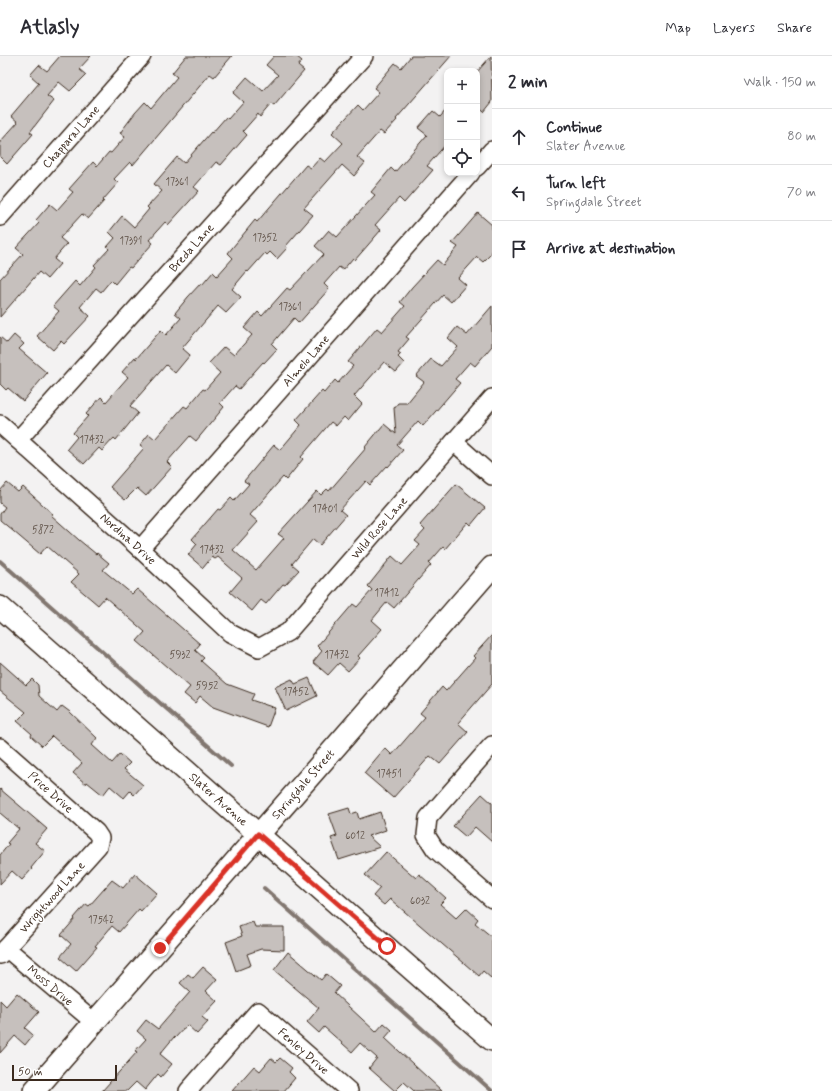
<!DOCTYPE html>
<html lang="en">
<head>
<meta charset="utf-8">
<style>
  :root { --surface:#fff; --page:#f7f7f7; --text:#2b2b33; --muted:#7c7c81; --line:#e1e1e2 }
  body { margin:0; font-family:Mynerve,sans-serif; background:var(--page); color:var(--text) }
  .controls { position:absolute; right:12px; top:12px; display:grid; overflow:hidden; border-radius:8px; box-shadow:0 2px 6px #0003 }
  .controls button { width:36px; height:36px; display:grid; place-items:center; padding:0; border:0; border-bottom:1px solid var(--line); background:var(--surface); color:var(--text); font:20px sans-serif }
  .scale { position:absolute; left:12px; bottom:10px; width:105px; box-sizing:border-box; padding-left:4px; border:2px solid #3b2a1e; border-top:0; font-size:11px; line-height:14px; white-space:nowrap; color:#3b2a1e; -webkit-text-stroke:3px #fff; paint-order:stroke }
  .stop { position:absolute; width:12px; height:12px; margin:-9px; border:3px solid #d93025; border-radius:50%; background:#fff }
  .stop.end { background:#d93025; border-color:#fff; box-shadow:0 1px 4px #0008 }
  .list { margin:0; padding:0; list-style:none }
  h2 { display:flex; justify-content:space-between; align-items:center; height:52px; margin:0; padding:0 16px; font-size:17px }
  h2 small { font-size:13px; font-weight:400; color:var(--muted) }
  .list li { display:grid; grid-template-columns:26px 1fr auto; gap:12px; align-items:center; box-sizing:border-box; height:56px; padding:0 16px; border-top:1px solid var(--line) }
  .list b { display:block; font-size:15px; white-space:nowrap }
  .list p { margin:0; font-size:13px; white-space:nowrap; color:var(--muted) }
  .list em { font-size:13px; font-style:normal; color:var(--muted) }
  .icon { flex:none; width:22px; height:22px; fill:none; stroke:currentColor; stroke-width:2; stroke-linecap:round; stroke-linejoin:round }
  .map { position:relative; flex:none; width:492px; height:1035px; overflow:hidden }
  header { display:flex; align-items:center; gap:24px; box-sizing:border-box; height:56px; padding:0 20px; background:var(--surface); border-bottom:1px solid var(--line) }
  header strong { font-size:19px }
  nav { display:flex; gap:22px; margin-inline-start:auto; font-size:14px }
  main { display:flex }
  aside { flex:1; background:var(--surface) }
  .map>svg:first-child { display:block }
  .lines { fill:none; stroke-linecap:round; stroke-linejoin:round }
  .stream { stroke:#827770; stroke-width:4 }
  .building { fill:#c6c0bd; stroke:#3b2a1e }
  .minor-casing { stroke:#3b2a1e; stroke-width:20 }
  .tertiary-casing { stroke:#3b2a1e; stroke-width:24 }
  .minor { stroke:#fff; stroke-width:17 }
  .tertiary { stroke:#fff; stroke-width:21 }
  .route { stroke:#d93025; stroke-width:5 }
  .labels { text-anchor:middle; stroke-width:3; stroke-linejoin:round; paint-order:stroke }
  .number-label { font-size:10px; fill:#5e5046 }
  .street-label { font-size:12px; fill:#3b2a1e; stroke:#fff }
</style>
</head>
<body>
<header>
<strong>Atlasly</strong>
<nav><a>Map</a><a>Layers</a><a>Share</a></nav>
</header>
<main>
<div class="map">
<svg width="492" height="1035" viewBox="0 0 492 1035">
  <rect width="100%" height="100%" fill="#f3f2f2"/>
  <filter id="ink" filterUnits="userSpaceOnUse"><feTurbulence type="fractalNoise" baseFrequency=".025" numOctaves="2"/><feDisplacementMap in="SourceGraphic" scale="8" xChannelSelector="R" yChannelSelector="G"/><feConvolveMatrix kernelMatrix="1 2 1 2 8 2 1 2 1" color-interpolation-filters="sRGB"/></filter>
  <g filter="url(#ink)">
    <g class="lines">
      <g class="stream">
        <polyline points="0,505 231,710"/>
        <polyline points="264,832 492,1035"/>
      </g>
    </g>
    <g class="building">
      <polygon points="60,0 91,0 79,13 86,19 70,35 59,26 47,40 54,45 30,76 33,78 7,108 0,101 0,86 18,66 11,60 39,27 30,19 39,9 47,15"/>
      <polygon points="186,0 232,0 214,21 210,18 133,109 130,106 114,123 118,127 103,144 104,145 88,163 82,158 60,182 67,188 54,203 60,208 47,223 39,216 0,261 0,223 23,198 16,192 39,167 36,164 50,148 57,154 73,136 69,133 93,106 97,110 109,96 111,97 125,81 120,77 135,57 145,46 151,52 177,21 172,17"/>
      <polygon points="274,0 296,0 302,5 298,10 304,15 274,50 271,48 260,61 258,58 243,75 247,79 221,109 216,106 194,131 199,135 168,169 165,166 149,184 153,187 131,212 129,211 115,228 111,224 101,236 96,232 80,251 90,260 64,288 61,285 53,294 37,280 59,255 53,250 75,225 80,230 96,211 94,209 109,193 107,191 115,182 109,176 122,160 134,171 149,153 147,151 162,135 154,128 177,101 184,107 211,76 212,77 226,61 228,63 243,46 233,37 247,21 263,35 278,19 266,9"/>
      <polygon points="411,0 451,0 396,63 397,64 384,78 380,75 357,101 365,107 354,120 342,109 304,152 313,159 286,190 287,192 277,203 270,196 267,199 265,197 248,216 247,215 232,233 241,241 226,257 218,250 182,292 190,299 175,317 166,309 130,350 138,357 116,384 114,382 102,395 99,392 84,408 67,393 77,381 73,377 88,360 86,358 101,341 106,346 128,321 122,316 135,301 136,303 161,274 166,279 181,262 175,257 188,241 201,227 202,229 213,216 217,220 233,202 228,197 255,164 257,166 306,109 311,112 320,102 325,106 343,87 332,77 358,49 363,54 379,36 374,32 395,7 401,12"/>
      <polygon points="491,0 492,46 484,56 477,50 477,16"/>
      <polygon points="447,53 447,87 427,110 433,114 404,147 399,142 375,169 381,174 355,204 353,202 343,214 339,211 324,228 329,233 299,267 294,262 272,288 277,293 264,307 263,306 239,333 235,330 220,347 224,351 196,385 190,380 167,406 172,411 146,440 137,432 125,444 110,431 144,392 140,389 149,378 155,383 184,350 187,352 203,333 205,334 220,317 209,307 224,291 234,299 252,279 244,272 258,256 262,260 287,232 290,234 324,198 315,190 329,174 337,181 375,139 371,136 391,112 395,116 427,79 418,72 433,55 440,61"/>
      <polygon points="478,157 492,169 492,197 483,206 477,201 458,222 466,229 451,246 443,239 406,281 409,283 398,296 401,298 398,301 404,307 396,316 384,306 354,340 362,348 348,365 344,361 336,370 331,366 301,401 303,403 286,424 283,421 250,459 258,466 233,494 256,514 284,482 278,478 317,435 321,439 327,433 329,435 366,392 365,391 384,368 396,378 394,352 398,347 407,347 424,326 416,320 431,303 441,310 458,291 448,282 457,271 467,279 492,250 492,290 475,310 470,306 455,323 460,327 423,370 418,365 397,389 403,394 388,411 387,410 370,429 366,425 349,444 340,454 346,459 320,489 313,483 297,502 292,508 299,514 285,529 283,528 266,548 261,544 252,555 230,536 242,522 218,501 215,503 212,501 203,512 188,499 197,488 192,483 218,453 220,454 231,442 234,445 249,428 244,425 274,389 280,394 301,369 296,364 322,335 324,337 335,324 338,327 353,310 348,306 377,272 382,276 405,250 400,246 412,231 437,204 443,209 458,191 452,187"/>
      <polygon points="14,279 24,288 19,293 47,317 23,345 8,332 6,334 0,328 0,281 7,287"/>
      <polygon points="7,427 18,436 23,431 53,458 51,459 79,484 96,498 97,497 109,507 103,514 132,538 137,533 200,588 195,594 204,602 201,605 227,628 254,638 251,644 275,652 268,671 213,651 200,640 195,647 184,638 190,631 137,585 145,576 105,541 98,549 71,526 79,518 47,490 40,498 0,464 0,458 5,451 0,447 0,435"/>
      <polygon points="456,428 485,452 471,469 468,466 445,493 443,491 429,507 431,509 394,552 387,546 372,564 382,573 358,600 360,602 348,615 339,607 328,619 313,606 322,595 317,590 353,548 357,551 372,534 368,530 392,500 402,509 420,489 415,485 425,474 420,469"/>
      <polygon points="492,579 492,628 458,667 468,676 440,708 430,700 393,742 364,717 385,692 392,699 425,661 420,657 442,631 446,635 475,602 473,600"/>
      <polygon points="0,606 26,629 32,623 38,629 39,640 57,656 62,650 70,656 97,682 92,689 112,707 120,698 130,707 124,713 143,729 134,739 130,735 124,742 110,730 103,739 87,726 86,728 73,717 82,707 52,680 42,690 31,680 32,678 17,665 26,656 0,635"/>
      <polygon points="309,622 317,640 286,655 275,631 292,623 295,628"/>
      <polygon points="0,733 47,773 35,787 45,795 31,812 32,813 22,824 12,815 0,828 0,799 9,788 7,787 19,773 0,757"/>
      <polygon points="482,738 492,747 492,786 475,771 466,781 453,770"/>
      <polygon points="349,752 351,758 357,756 359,763 380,756 386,774 368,780 380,791 339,804 331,782 337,780 329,758"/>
      <polygon points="386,796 416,822 419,818 446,842 440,848 456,862 466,852 478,863 475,867 492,881 492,923 483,915 479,920 390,843 384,849 373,840 380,832 365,819"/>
      <polygon points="135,818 157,837 141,855 139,853 119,876 112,870 95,890 97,891 76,915 60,901 71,888 61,879 75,863 74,862 86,848 89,850 112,824 123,832"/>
      <polygon points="253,866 255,871 284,871 284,894 261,893 247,898 251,909 236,915 226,886 242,880 239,871"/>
      <polygon points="288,896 321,924 326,918 340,930 334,937 376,976 384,967 392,974 385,982 442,1035 414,1035 404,1026 395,1035 369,1012 377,1002 360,987 352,996 324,971 319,977 307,966 319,952 274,914"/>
      <polygon points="203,911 217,923 206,935 217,945 202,961 208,966 197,978 187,969 175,982 174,981 160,998 172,1008 161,1021 158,1018 145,1034 136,1026 127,1035 102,1035 137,996 135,995 146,983 137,975 146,964 158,973 190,936 180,927 188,918 193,922"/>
      <polygon points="17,937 39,956 25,972 33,979 25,989 15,980 0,997 0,944 6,950"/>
      <polygon points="271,1002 276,1006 280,1002 292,1012 289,1016 295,1022 284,1035 232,1035 254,1010 260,1015"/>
    </g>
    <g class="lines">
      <g class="minor-casing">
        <g id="minor">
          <polyline points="477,111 492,94"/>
          <path id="s1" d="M0 161 142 0"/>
          <path id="s2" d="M0 368 140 493 230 577 259 592 288 576 492 342"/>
          <path id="s3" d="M18 384 364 0"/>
          <polyline points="454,386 492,420"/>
          <path id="s4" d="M140 493 471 117"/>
          <polyline points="492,689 428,762 426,779 435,793 492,843"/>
          <path id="s5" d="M0 691 96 776 100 782 98 790 0 899"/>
          <path id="s6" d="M6 892 94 966"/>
          <path id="s7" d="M188 1035 258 955 349 1035"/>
        </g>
      </g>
      <g class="tertiary-casing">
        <g id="tertiary">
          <path id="s8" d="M0 551 492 984"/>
          <path id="s9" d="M34 1035 353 671 492 511"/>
        </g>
      </g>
      <use href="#minor" class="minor"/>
      <use href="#tertiary" class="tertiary"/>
    </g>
  </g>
  <g class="lines" filter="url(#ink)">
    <polyline class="route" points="160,892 258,778 387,890"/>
  </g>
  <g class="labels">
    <g class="number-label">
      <text x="177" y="129">17361</text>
      <text x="265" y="185">17352</text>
      <text x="131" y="188">17391</text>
      <text x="290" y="254">17361</text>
      <text x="92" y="387">17432</text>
      <text x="325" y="456">17401</text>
      <text x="43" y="477">5872</text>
      <text x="212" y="497">17432</text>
      <text x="387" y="540">17412</text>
      <text x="180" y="602">5932</text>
      <text x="337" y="602">17432</text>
      <text x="207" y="633">5952</text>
      <text x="296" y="639">17452</text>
      <text x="389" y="721">17451</text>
      <text x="355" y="783">6012</text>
      <text x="420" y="848">6032</text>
      <text x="101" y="867">17542</text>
    </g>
    <g class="street-label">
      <text dy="4" stroke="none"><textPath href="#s1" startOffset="107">Chapparal Lane</textPath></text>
      <text dy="4" stroke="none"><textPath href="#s3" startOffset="259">Breda Lane</textPath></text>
      <text dy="4" stroke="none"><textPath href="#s4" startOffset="251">Almelo Lane</textPath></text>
      <text dy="4" stroke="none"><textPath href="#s2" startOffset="515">Wild Rose Lane</textPath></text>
      <text dy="4" stroke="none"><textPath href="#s2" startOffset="172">Nordina Drive</textPath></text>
      <text dy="4" stroke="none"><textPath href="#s9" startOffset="408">Springdale Street</textPath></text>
      <text dy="4" stroke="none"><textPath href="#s5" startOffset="68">Price Drive</textPath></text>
      <text dy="4" stroke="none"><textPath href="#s8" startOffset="291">Slater Avenue</textPath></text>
      <text transform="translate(52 841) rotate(-48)" y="4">Wrightwood Lane</text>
      <text dy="4" stroke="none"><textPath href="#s6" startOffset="58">Moss Drive</textPath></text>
      <text dy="4" stroke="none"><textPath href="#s7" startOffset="167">Fenley Drive</textPath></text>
    </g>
  </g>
</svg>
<div class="controls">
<button>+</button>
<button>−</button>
<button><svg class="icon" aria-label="locate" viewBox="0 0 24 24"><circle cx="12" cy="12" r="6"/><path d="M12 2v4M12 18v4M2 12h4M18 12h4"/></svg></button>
</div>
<div class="scale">50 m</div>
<div class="stop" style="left:387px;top:890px"></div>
<div class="stop end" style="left:160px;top:892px"></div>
</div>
<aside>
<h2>2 min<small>Walk · 150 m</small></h2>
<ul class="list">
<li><svg class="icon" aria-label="ahead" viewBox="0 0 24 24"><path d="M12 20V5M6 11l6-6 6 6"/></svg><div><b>Continue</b><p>Slater Avenue</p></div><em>80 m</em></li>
<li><svg class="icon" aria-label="left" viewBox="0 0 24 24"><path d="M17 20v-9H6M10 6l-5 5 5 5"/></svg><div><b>Turn left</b><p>Springdale Street</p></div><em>70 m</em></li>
<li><svg class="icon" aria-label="arrive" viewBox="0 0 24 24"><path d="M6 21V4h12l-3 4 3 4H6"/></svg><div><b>Arrive at destination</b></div></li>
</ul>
</aside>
</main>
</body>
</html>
